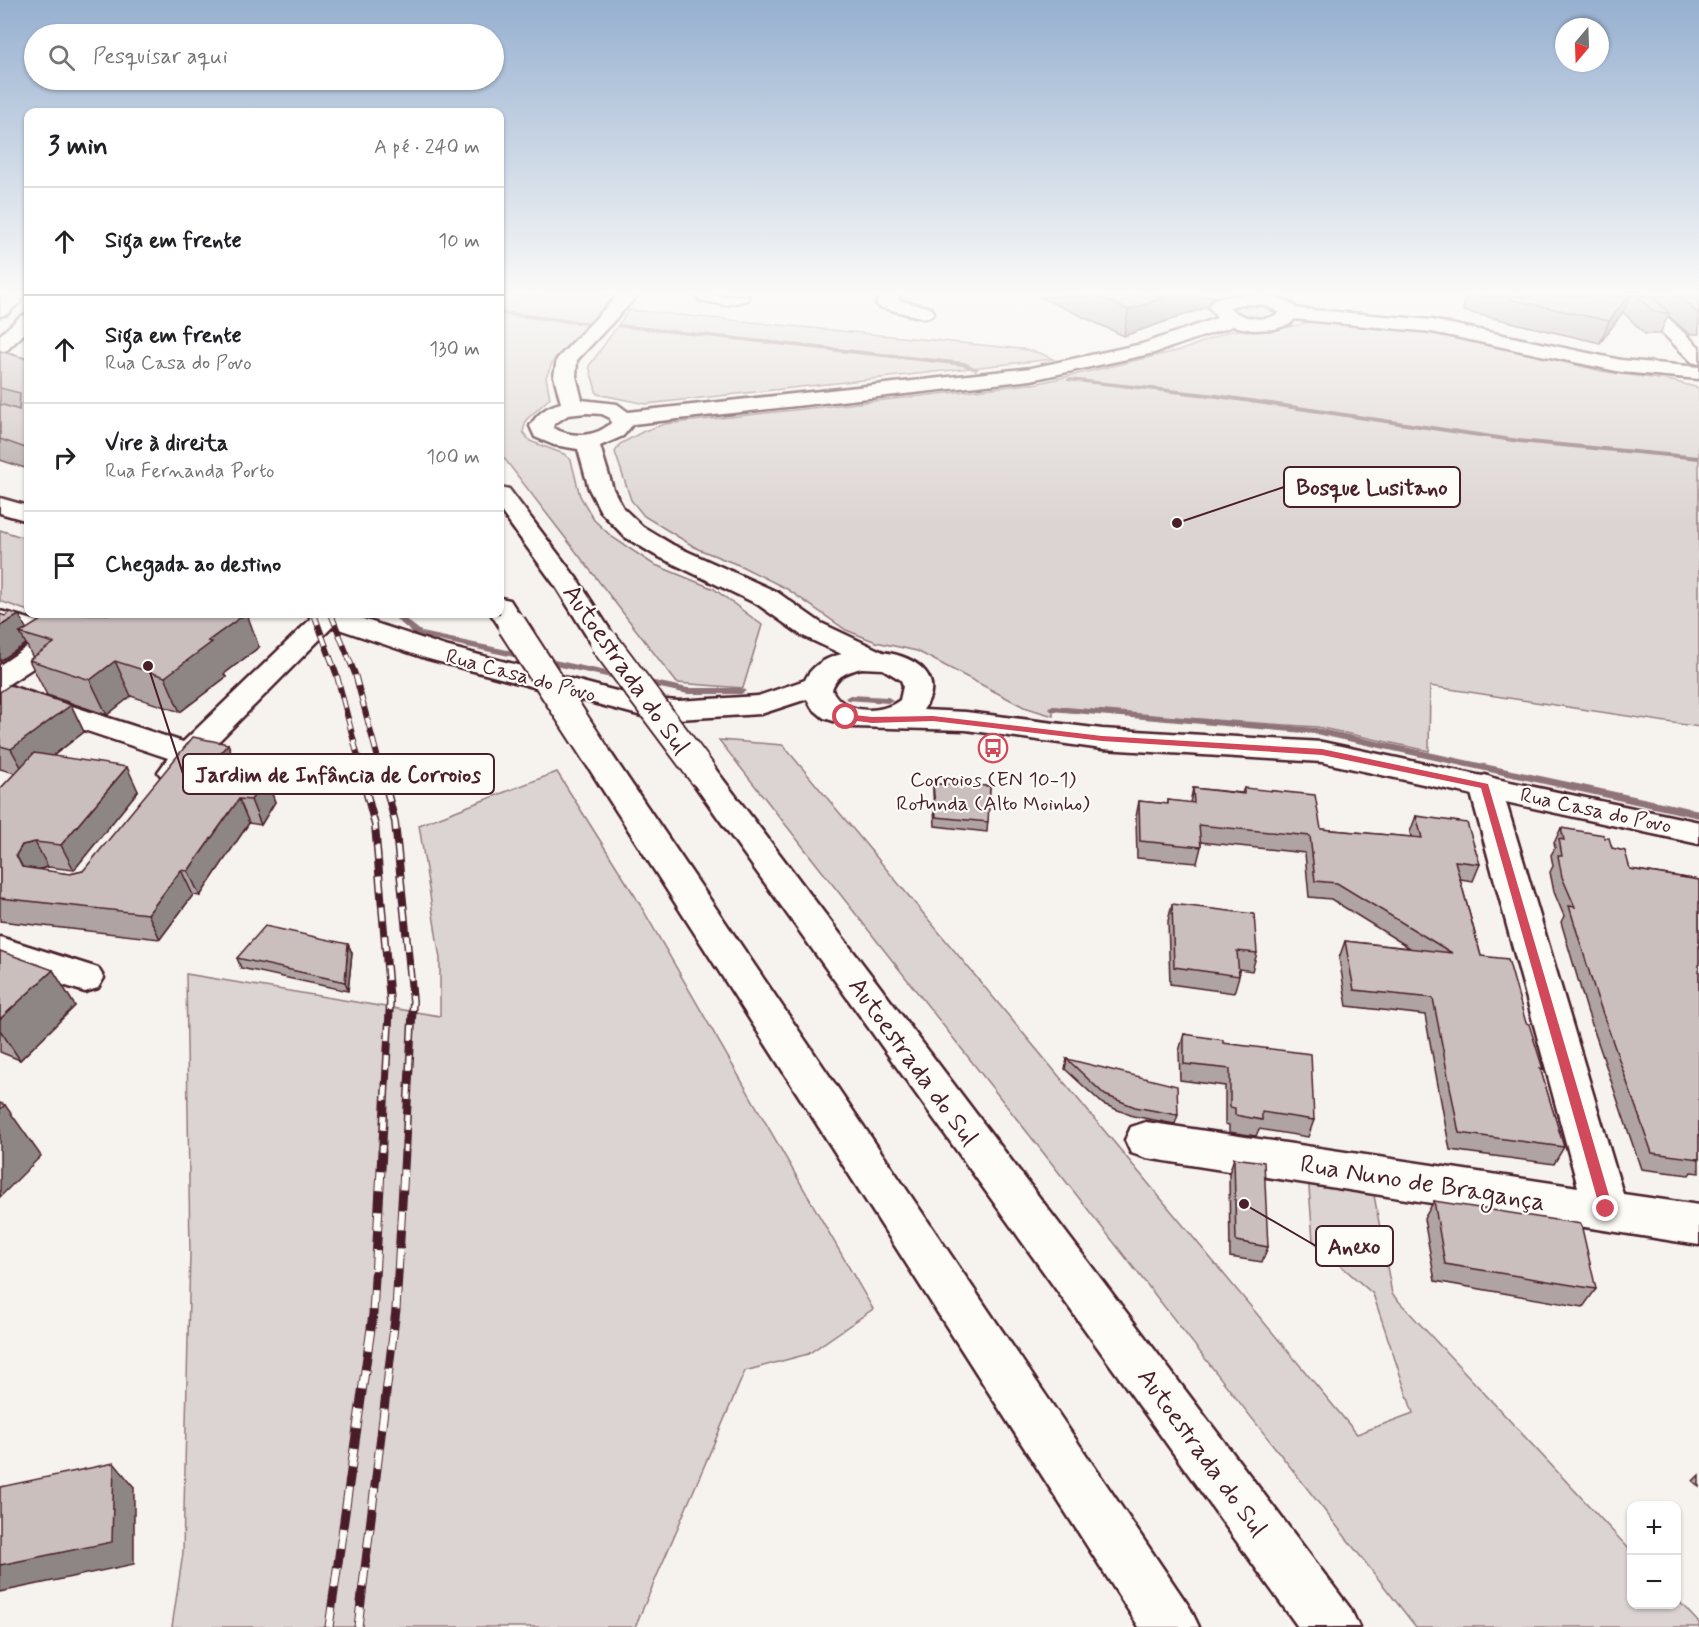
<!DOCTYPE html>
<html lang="pt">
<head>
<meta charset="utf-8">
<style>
  :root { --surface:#fff; --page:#f2f2f2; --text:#202124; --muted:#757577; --line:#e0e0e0 }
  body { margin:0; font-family:Mynerve,sans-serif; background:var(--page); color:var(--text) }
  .controls { position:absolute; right:18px; bottom:18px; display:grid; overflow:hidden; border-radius:12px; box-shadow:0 2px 4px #0004 }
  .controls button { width:54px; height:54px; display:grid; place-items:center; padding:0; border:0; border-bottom:2px solid var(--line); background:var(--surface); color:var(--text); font:30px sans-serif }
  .compass { position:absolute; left:1555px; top:18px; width:54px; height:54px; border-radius:50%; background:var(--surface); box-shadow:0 2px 4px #0004; rotate:199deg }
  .stop { position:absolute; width:18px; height:18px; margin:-14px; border:4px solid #d1495b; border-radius:50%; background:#fff }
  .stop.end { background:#d1495b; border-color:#fff; box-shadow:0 2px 6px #0008 }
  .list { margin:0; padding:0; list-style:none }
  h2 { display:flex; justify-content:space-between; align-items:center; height:78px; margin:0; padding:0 24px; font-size:26px }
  h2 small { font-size:20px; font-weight:400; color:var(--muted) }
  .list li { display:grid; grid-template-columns:39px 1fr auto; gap:18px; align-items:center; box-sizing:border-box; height:108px; padding:0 24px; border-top:2px solid var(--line) }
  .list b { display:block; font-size:22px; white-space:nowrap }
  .list p { margin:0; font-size:20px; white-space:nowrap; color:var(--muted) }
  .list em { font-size:20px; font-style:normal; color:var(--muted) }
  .icon { flex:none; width:33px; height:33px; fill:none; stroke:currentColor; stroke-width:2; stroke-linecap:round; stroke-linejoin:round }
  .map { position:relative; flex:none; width:1699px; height:1627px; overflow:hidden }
  .search { position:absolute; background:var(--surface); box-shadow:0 2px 4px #0004; left:24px; top:24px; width:480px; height:66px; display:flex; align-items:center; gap:15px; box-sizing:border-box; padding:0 21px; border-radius:33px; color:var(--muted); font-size:22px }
  .panel { position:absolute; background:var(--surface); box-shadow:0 2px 4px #0004; left:24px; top:108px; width:480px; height:510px; border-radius:12px }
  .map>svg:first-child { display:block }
  .green { fill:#dcd4d2; stroke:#937a7e; stroke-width:1.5 }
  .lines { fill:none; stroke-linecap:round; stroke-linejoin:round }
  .stream { fill:#8e7378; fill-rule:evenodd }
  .minor-casing { stroke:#4a1f2b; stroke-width:5 }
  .tertiary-casing { stroke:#4a1f2b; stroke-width:5 }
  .secondary-casing { stroke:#4a1f2b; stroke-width:5 }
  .primary-casing { stroke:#4a1f2b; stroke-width:5 }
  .motorway-casing { stroke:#4a1f2b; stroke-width:5 }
  .minor { fill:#fdfcf7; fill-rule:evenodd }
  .tertiary { fill:#fdfcf7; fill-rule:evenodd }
  .secondary { fill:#fdfcf7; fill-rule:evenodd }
  .primary { fill:#fdfcf7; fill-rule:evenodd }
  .motorway { fill:#fdfcf7; fill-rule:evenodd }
  .rail-far2-casing { stroke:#4a1f2b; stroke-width:6 }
  .rail-far1-casing { stroke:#4a1f2b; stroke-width:8 }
  .rail-casing { stroke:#4a1f2b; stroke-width:9 }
  .rail-far2 { stroke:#fdfcf7; stroke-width:4; stroke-dasharray:11; stroke-linecap:butt }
  .rail-far1 { stroke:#fdfcf7; stroke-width:5; stroke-dasharray:15; stroke-linecap:butt }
  .rail { stroke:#fdfcf7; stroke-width:7; stroke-dasharray:20; stroke-linecap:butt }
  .motorway-bridge-casing { stroke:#4a1f2b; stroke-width:32; stroke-linecap:butt }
  .motorway-bridge { stroke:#fdfcf7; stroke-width:28 }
  .wall { fill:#afa4a3; stroke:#4a1f2b; stroke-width:1.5 }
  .shaded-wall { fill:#8e8685; stroke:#4a1f2b; stroke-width:1.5 }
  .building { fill:#cbbfbe; stroke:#4a1f2b; stroke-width:1.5 }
  .route { fill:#d1495b }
  .labels { text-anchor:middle; stroke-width:4.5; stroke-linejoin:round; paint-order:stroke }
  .street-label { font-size:21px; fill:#4a1f2b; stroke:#fdfcf7 }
  .poi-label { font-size:21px; fill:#4a1f2b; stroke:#fdfcf7 }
  .near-street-label { font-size:26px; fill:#4a1f2b; stroke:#fdfcf7 }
  .leader { fill:none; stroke:#4a1f2b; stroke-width:2 }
  .callout-dot { fill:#4a1f2b; stroke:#fdfcf7; stroke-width:2 }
  .callout { fill:#fdfcf7; stroke:#4a1f2b; stroke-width:2 }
  .callout-label { font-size:22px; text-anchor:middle; font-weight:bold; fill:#4a1f2b }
</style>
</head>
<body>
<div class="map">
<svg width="1699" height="1627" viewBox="0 0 1699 1627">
  <rect width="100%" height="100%" fill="#f6f3ef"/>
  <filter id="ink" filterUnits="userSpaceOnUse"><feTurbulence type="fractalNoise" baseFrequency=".0167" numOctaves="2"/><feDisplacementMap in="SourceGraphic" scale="12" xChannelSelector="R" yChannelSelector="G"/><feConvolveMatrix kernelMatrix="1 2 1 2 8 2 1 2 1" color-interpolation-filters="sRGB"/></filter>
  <g filter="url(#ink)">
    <g class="green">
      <polygon points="500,296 617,296 553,361 546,377 550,398 526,420 523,432 530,441 564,454 571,460 580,496 594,520 612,537 653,564 714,589 762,625 743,688 677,683 500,453"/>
      <path d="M1252 303 1262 305 1273 311V315C1261 321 1242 320 1234 310L1240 304Z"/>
      <polygon points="629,310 1022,349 1040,353 1053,359 646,404 597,394 589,366"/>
      <polygon points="1310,322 1392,328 1463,338 1601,371 1673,381 1699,388 1699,727 1430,686 1429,751 1317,727 1167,717 1053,707 1053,716 1024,707 917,651 876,642 846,630 787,589 741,566 698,549 644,516 631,500 615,452 620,444 644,431 665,424 1039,383 1185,349 1227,332 1246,329 1273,331"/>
      <polygon points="0,530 28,539 28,611 0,601"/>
      <polygon points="719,740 783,745 1357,1434 1413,1413 1373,1294 1313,1241 1308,1174 1372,1184 1392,1294 1631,1551 1632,1604 1676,1604 1677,1599 1699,1623 1699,1627 1416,1627"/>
      <polygon points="557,772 635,896 873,1309 808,1354 745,1371 635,1627 172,1627 183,1553 190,1252 186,974 440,1016 440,959 419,825"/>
    </g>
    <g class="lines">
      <g class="stream">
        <polygon points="500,311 585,321 588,323 585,325 500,315"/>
        <polygon points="619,324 964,362 979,369 976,371 963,366 617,327 616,326"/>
        <polygon points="1069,378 1217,394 1519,439 1699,456 1699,460 1519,443 1217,398 1067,381 1067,379"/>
        <polygon points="390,614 399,614 422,632 625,675 630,678 625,681 416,636"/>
        <polygon points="640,678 688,688 741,688 746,691 741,694 688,694 637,683 635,681"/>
        <polygon points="850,695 888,697 893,700 888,703 847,700 845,698"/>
        <polygon points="1054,706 1316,728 1699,810 1699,818 1316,734 1051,711 1049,709 1051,707"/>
      </g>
      <g class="minor-casing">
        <g id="minor">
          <polygon points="697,296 749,296 747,300 726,305 699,300"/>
          <polygon points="881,296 900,296 898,300 931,308 934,312 931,316 924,318 879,307 876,303"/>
          <polygon points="1625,296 1645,296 1699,347 1699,364 1692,362"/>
          <polygon points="1289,308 1432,320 1621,360 1699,367 1699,379 1621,372 1432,332 1282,318 1279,314 1282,310"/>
          <polygon points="28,314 28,330 7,350 0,352 0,335 21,316"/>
          <path d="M0 611 55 626 66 638 56 653 7 685 183 742 316 614H341L343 616 199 761C188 776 182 785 163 779L158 772 168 758 0 702V665L37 640 0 628Z"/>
          <polygon points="1485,775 1496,779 1501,786 1623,1194 1699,1205 1699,1245 1146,1158 1131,1153 1125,1140 1131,1127 1146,1122 1578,1187 1469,786 1474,779"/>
          <polygon points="0,937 98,968 104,978 98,988 85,992 0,965"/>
        </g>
      </g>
      <g class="tertiary-casing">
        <path id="tertiary" d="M617 296H637L577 360 576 376 582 400 617 404 628 412 1031 368 1142 344 1217 318 1209 307 1214 299C1235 294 1291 289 1299 314L1290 324 1275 329 1253 330 1233 326 1154 353 1031 380 633 424 623 436 600 446 613 489 623 508 643 527 673 545 777 592 821 623 885 653 889 659 885 665 875 668 865 665 801 635 757 604 655 555 625 537 601 512 589 489 578 449 554 445 535 437 530 426C538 413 546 407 561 403L554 376 557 359ZM1242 304 1265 305 1279 313C1265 323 1241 319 1229 307ZM586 413 602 414 610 418 611 423C595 438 572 438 553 428L554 424 568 415Z"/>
      </g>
      <g class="secondary-casing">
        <polygon id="secondary" points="1,296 19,296 20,302 7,314 0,316"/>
      </g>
      <g class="primary-casing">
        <g id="primary">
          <polygon points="0,498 28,506 28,521 0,513"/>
          <path d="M308 614H348L445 646 643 698 678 701 758 696 805 680C828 629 966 649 923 710L966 712 1102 729 1322 742 1699 822V844L1322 762 1102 749 966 730 853 727 824 718 812 708 807 699 761 714 678 719 642 716 425 658 312 620ZM861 668 883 669 901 680 903 686 900 700C881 715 844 714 832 690 836 675 848 672 861 668Z"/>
        </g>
      </g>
      <g class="motorway-casing">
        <g id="motorway">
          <polygon points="500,487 509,489 577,579 618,642 614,648 604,650 594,648 556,587 500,510"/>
          <polygon points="500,598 510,600 526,625 522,631 512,633 502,631 491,614 500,614"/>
          <polygon points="597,746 608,749 1190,1608 1199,1627 1139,1627 581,756 586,749"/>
          <polygon points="702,763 713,766 1350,1608 1359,1627 1298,1627 691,780 686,773 691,766"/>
        </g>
      </g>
      <use href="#minor" class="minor"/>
      <use href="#tertiary" class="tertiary"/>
      <use href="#secondary" class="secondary"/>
      <use href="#primary" class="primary"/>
      <use href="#motorway" class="motorway"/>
      <g class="rail-far2-casing">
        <g id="rail-far2">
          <polyline points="314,614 337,676 366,788"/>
          <polyline points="331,614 355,674 386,788"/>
        </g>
      </g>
      <g class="rail-far1-casing">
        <g id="rail-far1">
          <polyline points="365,787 375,825 390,1002 382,1152"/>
          <polyline points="386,787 395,822 413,1001 405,1152"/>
        </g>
      </g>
      <g class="rail-casing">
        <g id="rail">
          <polyline points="329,1627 373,1314 382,1151"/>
          <polyline points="358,1627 396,1310 405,1151"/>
        </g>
      </g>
      <use href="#rail-far2" class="rail-far2"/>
      <use href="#rail-far1" class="rail-far1"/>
      <use href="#rail" class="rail"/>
      <g class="motorway-bridge-casing">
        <g id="motorway-bridge">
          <polyline points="512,625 597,756"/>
          <polyline points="604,642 702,773"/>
        </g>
      </g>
      <use href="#motorway-bridge" class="motorway-bridge"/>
    </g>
    <g class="wall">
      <polygon points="1038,296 1217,296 1214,297 1207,307 1124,336"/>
      <polygon points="1466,296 1699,296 1699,334 1689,334 1668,315 1660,334 1645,334 1623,312 1600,343 1463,311"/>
      <polygon points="0,351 28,359 28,469 0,460"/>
      <polygon points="19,615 26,629 259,647 224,674 226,677 180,712 131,696 107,715 47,695 29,660 33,658 26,644 0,661 5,616"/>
      <polygon points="0,692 71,705 84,732 53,756 138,791 74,870 48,867 37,870 70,874 83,871 228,744 238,769 235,772 266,778 275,802 261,825 249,823 200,896 193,895 160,939 0,921 0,789 15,773 0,769"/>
      <polygon points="933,784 990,786 987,832 935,826 933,793"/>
      <polygon points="1193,788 1242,793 1244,788 1321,829 1411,837 1410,832 1416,816 1480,864 1473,881 1460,879 1481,956 1526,1023 1543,1069 1541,1072 1564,1147 1554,1164 1450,1150 1425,1015 1347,1006 1339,958 1345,941 1410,948 1331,899 1309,897 1305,853 1201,842 1201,847 1197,863 1137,858 1136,817 1139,801 1168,804 1168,800 1190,803"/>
      <polygon points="1561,828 1605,838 1612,848 1630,869 1699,880 1699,1173 1691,1172 1689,1175 1641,1169 1587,1010 1561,922 1564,916 1554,892 1550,872 1553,866 1551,855 1555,848 1554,843"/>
      <polygon points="1172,904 1257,953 1252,971 1239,969 1239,976 1234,993 1170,984 1168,921"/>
      <polygon points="348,944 352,953 348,991 241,968 237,958"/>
      <polygon points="0,951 75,1006 20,1060 0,1052"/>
      <polygon points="1184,1034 1223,1043 1314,1120 1308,1137 1259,1129 1256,1136 1229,1132 1229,1125 1225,1124 1225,1086 1180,1080 1179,1051"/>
      <polygon points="1067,1059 1178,1115 1175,1124 1133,1116 1103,1104 1065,1069"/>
      <polygon points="1234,1158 1268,1247 1262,1262 1230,1257 1229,1173"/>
      <polygon points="1434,1201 1596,1289 1583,1307 1435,1281 1424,1219"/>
      <polygon points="1699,1475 1699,1487 1693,1481"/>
    </g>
    <g class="shaded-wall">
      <polygon points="1168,296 1217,296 1214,297 1207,307 1124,336 1128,310"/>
      <polygon points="1628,296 1630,296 1623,312 1600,343 1609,321"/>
      <polygon points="245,614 247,614 259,647 224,674 226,677 180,712 165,677 208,641"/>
      <polygon points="19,615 30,636 20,633 26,644 0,661 0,626"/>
      <polygon points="115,661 131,696 107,715 90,680"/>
      <polygon points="71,705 84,732 26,776 11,749"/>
      <polygon points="228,744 238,769 218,791 208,767"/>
      <polygon points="127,767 138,791 74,870 61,845"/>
      <polygon points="266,778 275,802 261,825 251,800"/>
      <polygon points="239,799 249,823 200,896 188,871"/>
      <polygon points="35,842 48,867 36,870 30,880 16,855 22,845"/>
      <polygon points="181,870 193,895 160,939 148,914"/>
      <polygon points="348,944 352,953 348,991 345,982"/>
      <polygon points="53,970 75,1006 20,1060 0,1030 0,1019"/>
      <polygon points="5,1105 41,1156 0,1197 0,1109"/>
      <polygon points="114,1463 134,1487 134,1564 0,1592 0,1565"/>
    </g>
    <g class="building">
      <polygon points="1098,296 1168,296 1128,310"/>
      <polygon points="1496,296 1628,296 1609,321"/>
      <polygon points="1637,296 1652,296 1669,313 1654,312"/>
      <polygon points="1679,296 1699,296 1699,313 1698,313"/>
      <polygon points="0,351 28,359 28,449 0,439 0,404 19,410 20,393 0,388"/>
      <polygon points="11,612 19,615 0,626 0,614 5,616"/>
      <polygon points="45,614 245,614 208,641 212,642 165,677 115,661 90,680 29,660 54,643 20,633 41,620"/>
      <polygon points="10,685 71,705 11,749 0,746 0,692"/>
      <polygon points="193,737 228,744 208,767 266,778 251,800 239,799 188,871 181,870 148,914 0,898 0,789 34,753 127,767 61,845 35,842 22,845 16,855 22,867 70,874 83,871"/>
      <polygon points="933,784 990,786 988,822 936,817"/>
      <polygon points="1193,788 1244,794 1244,788 1315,795 1321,829 1422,838 1416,816 1467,823 1480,864 1455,861 1481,956 1508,959 1526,1023 1529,1024 1543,1069 1540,1068 1564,1147 1459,1133 1433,998 1354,990 1345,941 1452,953 1337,883 1315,881 1310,836 1199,825 1201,847 1140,841 1139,801 1168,804 1168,800 1194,803"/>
      <polygon points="1561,828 1604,835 1605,838 1609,838 1612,848 1625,851 1630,869 1699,880 1699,1159 1652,1153 1596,994 1569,906 1575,907 1562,877 1558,856 1562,856 1559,839 1564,840"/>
      <polygon points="1172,904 1254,914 1257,953 1237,951 1239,976 1174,967"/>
      <polygon points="265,926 348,944 345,982 237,958"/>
      <polygon points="0,951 53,970 0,1019"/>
      <polygon points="1184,1034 1223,1040 1223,1043 1311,1054 1314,1120 1262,1112 1262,1120 1235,1115 1235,1108 1230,1107 1230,1069 1184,1064"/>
      <polygon points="1067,1059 1177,1086 1178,1115 1135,1107 1105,1095"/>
      <polygon points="0,1103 5,1105 0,1109"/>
      <polygon points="1234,1158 1264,1162 1268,1247 1236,1241"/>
      <polygon points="1434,1201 1581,1224 1596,1289 1445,1264"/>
      <polygon points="114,1463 112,1542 0,1565 0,1487"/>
    </g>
  </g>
  <linearGradient id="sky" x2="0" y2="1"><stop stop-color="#96b0d0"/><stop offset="0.56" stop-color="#fbfaf8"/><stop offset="1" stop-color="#fbfaf8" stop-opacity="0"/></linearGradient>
  <rect width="1699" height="524" fill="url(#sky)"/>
  <polygon class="route" points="846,714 872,717 933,716 1102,736 1322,749 1488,784 1613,1209 1611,1213 1606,1215 1600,1209 1481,788 1322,755 1102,741 933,721 872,723 843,719 842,717"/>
  <defs>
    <g id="bus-ring" transform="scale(1.5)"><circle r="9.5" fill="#fdfcf7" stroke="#d1495b" stroke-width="1.5"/><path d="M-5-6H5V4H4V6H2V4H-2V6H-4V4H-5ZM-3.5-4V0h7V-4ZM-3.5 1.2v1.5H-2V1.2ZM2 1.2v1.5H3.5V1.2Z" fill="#d1495b"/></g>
  </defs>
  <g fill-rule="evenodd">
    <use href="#bus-ring" x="993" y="748"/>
  </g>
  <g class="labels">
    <g class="street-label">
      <text transform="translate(521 675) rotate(15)" y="7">Rua Casa do Povo</text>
      <text transform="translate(1596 810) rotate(12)" y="7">Rua Casa do Povo</text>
    </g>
    <g class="poi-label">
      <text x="993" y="786">Corroios (EN 10-1)<tspan x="993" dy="24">Rotunda (Alto Moinho)</tspan></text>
    </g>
    <g class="near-street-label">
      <text transform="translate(627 669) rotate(55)" y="9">Autoestrada do Sul</text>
      <text transform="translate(914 1061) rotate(54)" y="9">Autoestrada do Sul</text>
      <text transform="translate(1423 1182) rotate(9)" y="9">Rua Nuno de Bragança</text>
      <text transform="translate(1203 1452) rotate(54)" y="9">Autoestrada do Sul</text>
    </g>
  </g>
  <path class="leader" d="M1177 523L1284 487M148 666L183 774M1244 1204L1316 1246"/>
  <g class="callout-dot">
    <circle cx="1177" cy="523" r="6"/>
    <circle cx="148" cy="666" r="6"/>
    <circle cx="1244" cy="1204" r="6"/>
  </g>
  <g class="callout">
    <rect x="1284" y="467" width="176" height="40" rx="6"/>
    <rect x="183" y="754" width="311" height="40" rx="6"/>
    <rect x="1316" y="1226" width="77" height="40" rx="6"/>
  </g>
  <g class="callout-label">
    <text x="1372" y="495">Bosque Lusitano</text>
    <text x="338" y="782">Jardim de Infância de Corroios</text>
    <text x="1354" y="1254">Anexo</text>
  </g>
</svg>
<div class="controls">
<button>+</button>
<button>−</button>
</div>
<svg class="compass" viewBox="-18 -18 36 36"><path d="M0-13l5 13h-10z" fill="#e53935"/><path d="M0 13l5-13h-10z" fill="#757577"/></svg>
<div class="stop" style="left:846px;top:717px"></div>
<div class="stop end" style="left:1606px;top:1209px"></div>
<div class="search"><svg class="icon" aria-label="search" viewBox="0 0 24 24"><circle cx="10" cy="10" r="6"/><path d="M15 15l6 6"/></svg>Pesquisar aqui</div>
<section class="panel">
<h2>3 min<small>A pé · 240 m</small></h2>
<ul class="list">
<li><svg class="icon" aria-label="ahead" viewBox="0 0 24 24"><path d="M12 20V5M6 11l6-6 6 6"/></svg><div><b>Siga em frente</b></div><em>10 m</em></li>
<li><svg class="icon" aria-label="ahead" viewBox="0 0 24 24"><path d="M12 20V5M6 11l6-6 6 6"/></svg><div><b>Siga em frente</b><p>Rua Casa do Povo</p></div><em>130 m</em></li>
<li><svg class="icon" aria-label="right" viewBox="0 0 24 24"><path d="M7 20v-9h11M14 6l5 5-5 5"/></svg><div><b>Vire à direita</b><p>Rua Fernanda Porto</p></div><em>100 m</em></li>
<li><svg class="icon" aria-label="arrive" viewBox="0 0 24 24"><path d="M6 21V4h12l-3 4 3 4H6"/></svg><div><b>Chegada ao destino</b></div></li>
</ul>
</section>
</div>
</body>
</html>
